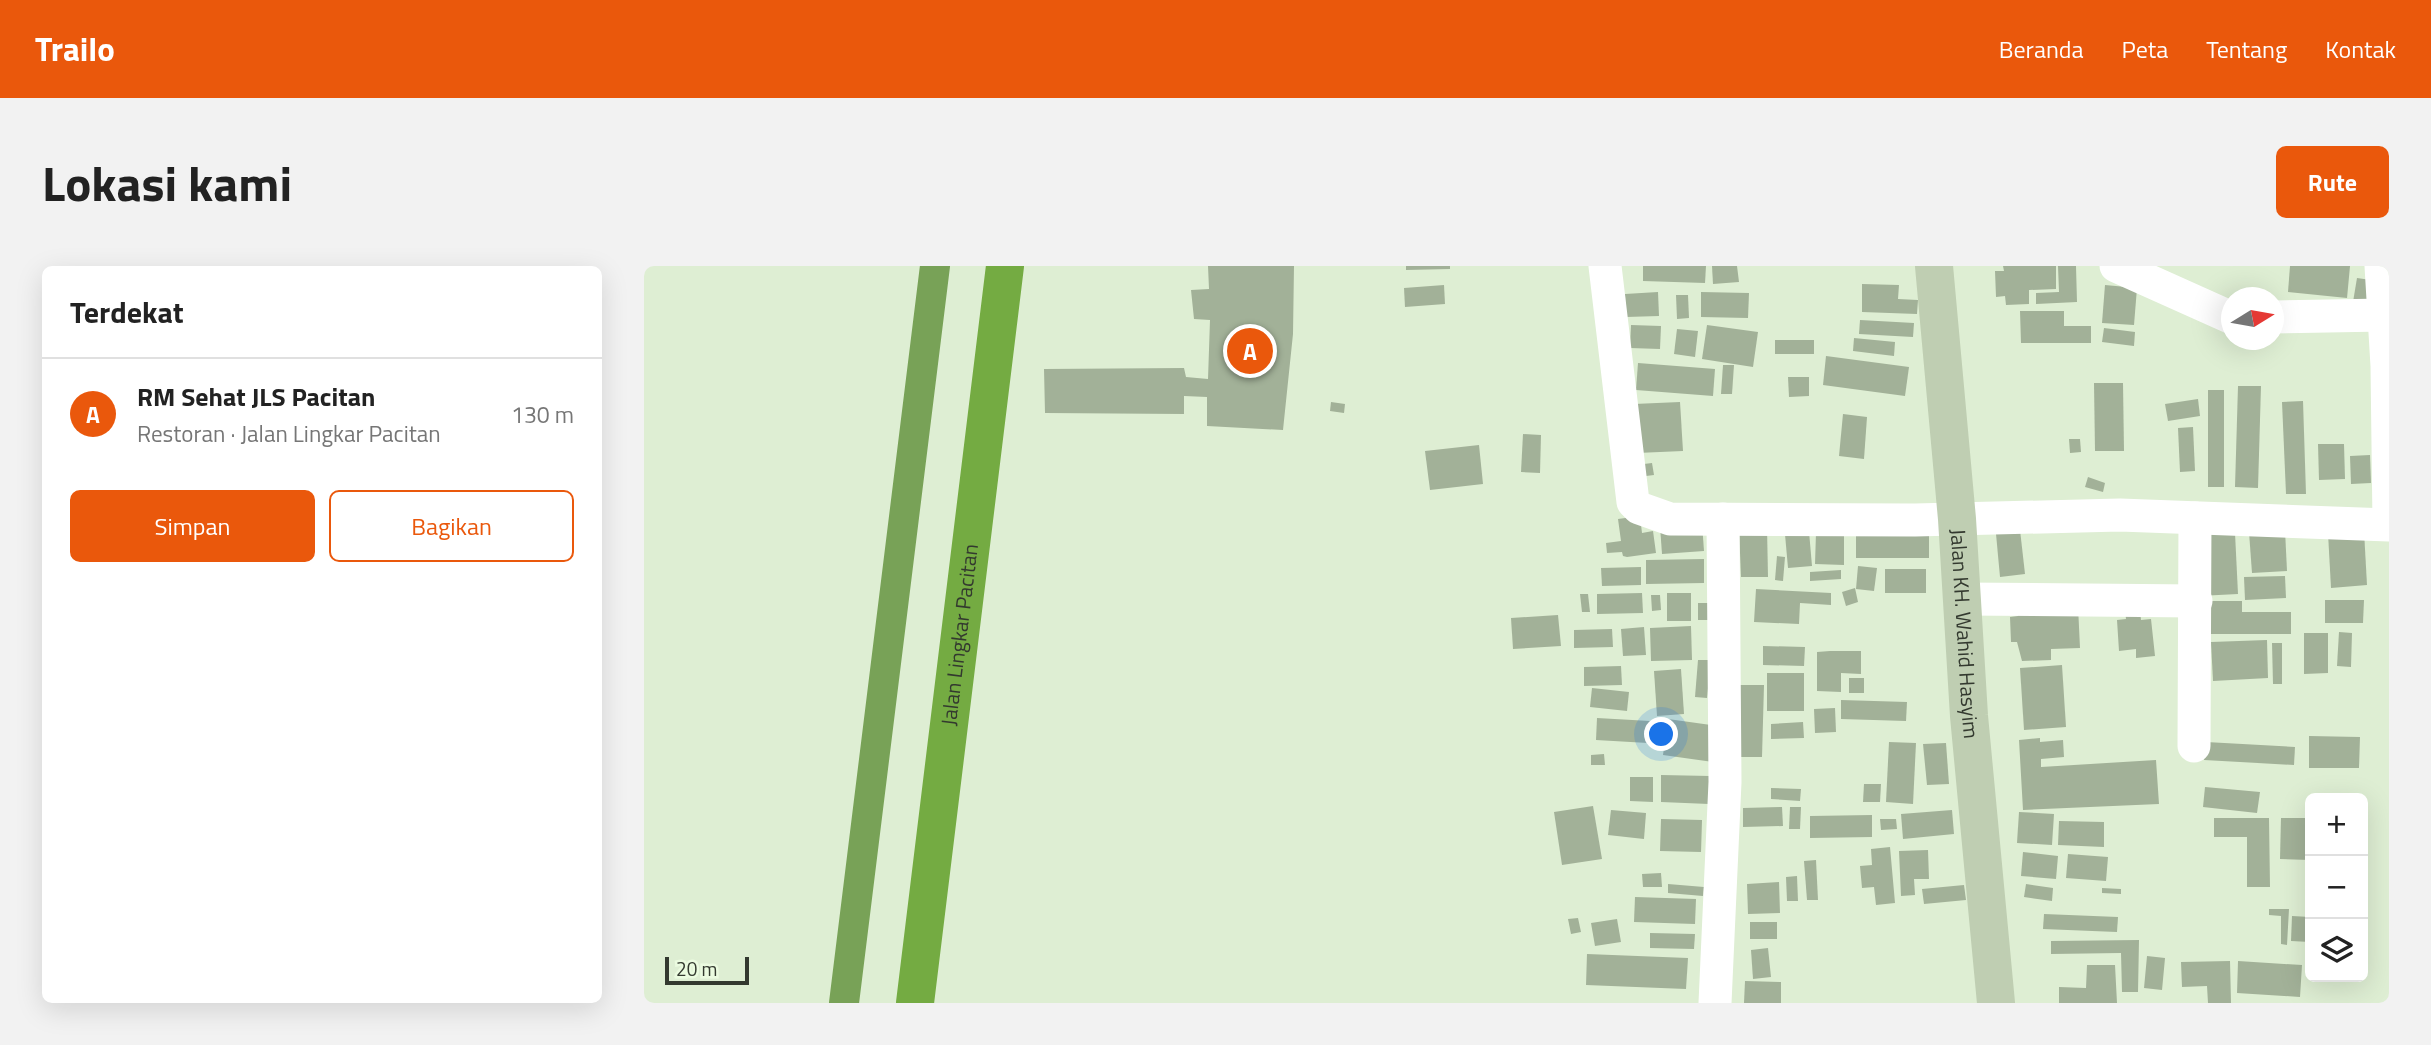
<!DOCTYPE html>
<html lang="id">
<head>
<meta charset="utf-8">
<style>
  :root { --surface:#fff; --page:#f2f2f2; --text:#222; --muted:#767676; --line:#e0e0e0; --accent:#ea580c }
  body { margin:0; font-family:"Titillium Web",sans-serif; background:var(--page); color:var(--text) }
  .controls { position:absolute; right:21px; bottom:21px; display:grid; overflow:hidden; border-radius:10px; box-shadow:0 7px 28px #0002 }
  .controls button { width:63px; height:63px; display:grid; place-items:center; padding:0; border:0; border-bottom:2px solid var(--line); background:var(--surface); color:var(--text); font:35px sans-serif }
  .compass { position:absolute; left:1577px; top:21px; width:63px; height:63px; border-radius:50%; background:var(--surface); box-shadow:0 7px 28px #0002; rotate:79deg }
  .scale { position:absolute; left:21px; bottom:18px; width:84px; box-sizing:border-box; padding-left:7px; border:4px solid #33392f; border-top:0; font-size:19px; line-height:24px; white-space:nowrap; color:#33392f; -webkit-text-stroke:5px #ebfbe0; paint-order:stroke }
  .you { position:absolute; left:1018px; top:469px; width:24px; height:24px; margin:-18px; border:5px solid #fff; border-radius:50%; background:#1a73e8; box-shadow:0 0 0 10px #1a73e833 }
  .badge { display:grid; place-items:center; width:46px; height:46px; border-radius:50%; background:var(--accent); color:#fff; font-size:23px; font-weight:700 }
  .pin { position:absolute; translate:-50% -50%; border:4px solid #fff; box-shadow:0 2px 7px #0006 }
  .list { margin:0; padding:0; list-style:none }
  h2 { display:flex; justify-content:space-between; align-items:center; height:91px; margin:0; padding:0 28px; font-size:30px }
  h2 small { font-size:23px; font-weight:400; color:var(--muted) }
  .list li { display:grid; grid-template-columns:46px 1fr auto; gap:21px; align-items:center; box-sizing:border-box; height:112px; padding:0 28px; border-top:2px solid var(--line) }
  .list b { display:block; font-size:26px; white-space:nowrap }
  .list p { margin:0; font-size:23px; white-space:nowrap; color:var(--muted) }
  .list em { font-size:23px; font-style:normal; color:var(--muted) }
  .actions { display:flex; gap:14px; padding:21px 28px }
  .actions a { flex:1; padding:16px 0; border:2px solid var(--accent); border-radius:10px; text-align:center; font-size:24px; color:var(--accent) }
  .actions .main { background:var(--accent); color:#fff }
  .icon { flex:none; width:38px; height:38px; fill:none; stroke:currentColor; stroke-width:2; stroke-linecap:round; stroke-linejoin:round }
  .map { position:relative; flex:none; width:1745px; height:737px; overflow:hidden; border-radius:10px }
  header { display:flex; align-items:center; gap:42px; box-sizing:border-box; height:98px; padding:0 35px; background:var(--accent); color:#fff }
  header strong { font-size:33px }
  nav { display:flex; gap:38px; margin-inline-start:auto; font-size:24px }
  .intro { display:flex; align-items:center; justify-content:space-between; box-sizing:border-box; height:168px; padding:0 42px }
  h1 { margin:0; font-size:49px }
  .button { padding:18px 32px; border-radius:10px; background:var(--accent); color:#fff; font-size:24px; font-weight:700 }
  main { display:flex; gap:42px; padding:0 42px }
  aside { flex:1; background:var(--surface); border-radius:10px; box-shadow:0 7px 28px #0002 }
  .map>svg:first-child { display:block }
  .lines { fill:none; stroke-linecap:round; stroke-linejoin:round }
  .canal { stroke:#78a257; stroke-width:30 }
  .building { fill:#a2b198 }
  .street { stroke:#fff; stroke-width:33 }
  .secondary { stroke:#bfceb2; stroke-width:38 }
  .highway { stroke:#74ab42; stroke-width:38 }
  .labels { text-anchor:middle; stroke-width:5; stroke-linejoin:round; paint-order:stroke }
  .street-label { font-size:21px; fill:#33392f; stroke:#ebfbe0 }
</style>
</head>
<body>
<header>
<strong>Trailo</strong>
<nav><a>Beranda</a><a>Peta</a><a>Tentang</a><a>Kontak</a></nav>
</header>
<div class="intro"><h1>Lokasi kami</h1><a class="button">Rute</a></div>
<main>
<aside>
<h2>Terdekat<small></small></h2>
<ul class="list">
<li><span class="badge">A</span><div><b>RM Sehat JLS Pacitan</b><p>Restoran · Jalan Lingkar Pacitan</p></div><em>130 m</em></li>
</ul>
<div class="actions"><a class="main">Simpan</a><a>Bagikan</a></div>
</aside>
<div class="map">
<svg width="1745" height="737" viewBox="0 0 1745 737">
  <rect width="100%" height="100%" fill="#deeed3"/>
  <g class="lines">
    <polyline class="canal" points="200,737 291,0"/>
  </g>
  <g class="building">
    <polygon points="564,0 650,0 649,68 639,164 563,160 563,131 540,130 540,148 401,147 400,103 540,102 542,111 564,113 566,54 550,53 547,24 565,23"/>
    <polygon points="762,0 806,0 806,3 762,4"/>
    <polygon points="999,0 1062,0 1061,17 999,15"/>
    <polygon points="1068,0 1093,0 1095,16 1069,18"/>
    <polygon points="1359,0 1412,0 1412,23 1385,24 1385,38 1362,39 1361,30 1352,31 1351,5 1360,5"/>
    <polygon points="1414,0 1432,0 1433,36 1392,38 1392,27 1415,26"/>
    <polygon points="1646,0 1706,0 1703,32 1644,26"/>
    <polygon points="1713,12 1734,15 1730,39 1709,36"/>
    <polygon points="1218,18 1255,19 1254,33 1274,34 1273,48 1218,46"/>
    <polygon points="800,19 801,38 761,41 760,22"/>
    <polygon points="1461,19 1493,22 1490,59 1458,57"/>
    <polygon points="1014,26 1015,50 982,51 981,28"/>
    <polygon points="1057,26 1105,27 1104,52 1057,51"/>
    <polygon points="1032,29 1044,29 1045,52 1033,53"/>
    <polygon points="1376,45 1420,45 1420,60 1447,60 1447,77 1377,77"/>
    <polygon points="1216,54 1270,57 1269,71 1215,68"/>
    <polygon points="987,59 1017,60 1016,83 986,82"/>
    <polygon points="1063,59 1114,66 1109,101 1058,93"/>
    <polygon points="1460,62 1491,66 1490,80 1458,76"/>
    <polygon points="1033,63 1054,65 1051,91 1030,88"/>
    <polygon points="1210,72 1251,76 1250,90 1209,85"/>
    <rect x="1131" y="74" width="39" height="14"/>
    <polygon points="1182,90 1265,101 1261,130 1179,119"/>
    <polygon points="994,97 1071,103 1069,130 992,124"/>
    <polygon points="1079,99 1090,99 1088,128 1077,128"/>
    <polygon points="1144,111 1165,111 1165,130 1145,131"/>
    <polygon points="1450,117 1479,117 1480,185 1451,185"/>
    <polygon points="1594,120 1617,120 1614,222 1591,221"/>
    <rect x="1564" y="124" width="16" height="97"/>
    <polygon points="1554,133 1556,150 1524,155 1521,138"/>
    <polygon points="1659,135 1662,228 1642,228 1638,136"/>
    <polygon points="687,136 701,138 700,147 686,145"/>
    <polygon points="1036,136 1039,185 993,187 990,138"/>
    <polygon points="1199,148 1223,151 1220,193 1195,190"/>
    <polygon points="1549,161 1551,205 1536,206 1534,162"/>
    <polygon points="879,168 897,169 896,207 877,206"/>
    <polygon points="1425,173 1436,173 1437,186 1426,187"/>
    <polygon points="1674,178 1700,178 1701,213 1675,214"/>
    <polygon points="835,179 839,218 786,224 781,185"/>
    <polygon points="1726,189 1727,217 1707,218 1706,190"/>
    <polygon points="1008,197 1010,209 1002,210 1000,198"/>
    <polygon points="1444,211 1461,217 1459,226 1441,221"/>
    <polygon points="996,250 998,267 1009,265 1012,287 983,291 979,290 978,286 963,287 962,277 977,275 974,253"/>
    <polygon points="1164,254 1168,300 1144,302 1140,257"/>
    <polygon points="1375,255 1381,308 1356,311 1351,257"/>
    <polygon points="1058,257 1060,285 1018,288 1016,260"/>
    <polygon points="1123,261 1124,311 1097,311 1095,262"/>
    <polygon points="1285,264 1285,292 1212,292 1212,265"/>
    <polygon points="1641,264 1643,305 1608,307 1605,266"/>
    <polygon points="1720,265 1723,319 1687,322 1684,267"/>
    <polygon points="1172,267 1200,267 1200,299 1171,298"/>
    <polygon points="1591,267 1594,328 1555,330 1552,268"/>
    <polygon points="1133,290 1141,291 1139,315 1131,314"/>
    <polygon points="1060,293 1060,317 1002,318 1002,294"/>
    <polygon points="1214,300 1233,302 1230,325 1212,323"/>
    <polygon points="997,301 997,319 958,320 957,302"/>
    <rect x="1241" y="303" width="41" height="24"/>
    <polygon points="1197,304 1197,313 1166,315 1166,306"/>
    <polygon points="1641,310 1642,332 1601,334 1600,311"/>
    <polygon points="1211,322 1214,336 1202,340 1198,326"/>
    <polygon points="1112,323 1187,327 1187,339 1156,337 1155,358 1110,356"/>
    <polygon points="998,327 999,347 953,348 953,328"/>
    <rect x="1023" y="327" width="24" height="28"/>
    <polygon points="936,328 944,328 946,346 938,346"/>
    <polygon points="1007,329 1016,329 1017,344 1008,345"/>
    <polygon points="1495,334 1497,354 1507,353 1511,390 1492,392 1492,383 1475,385 1473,354 1482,353 1480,335"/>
    <polygon points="1681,334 1720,334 1719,357 1681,357"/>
    <polygon points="1566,335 1598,335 1598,346 1647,346 1647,368 1565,368"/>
    <rect x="1054" y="337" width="18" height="17"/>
    <polygon points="1374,340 1434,340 1436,382 1407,383 1407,394 1378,395 1373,376 1367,376 1366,351 1374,350"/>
    <polygon points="914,349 917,380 869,383 867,352"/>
    <polygon points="1047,360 1048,394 1007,395 1006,362"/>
    <polygon points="1000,361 1002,389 979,390 977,363"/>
    <polygon points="968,363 969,381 930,382 930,364"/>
    <polygon points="1695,366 1708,367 1707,401 1693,400"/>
    <polygon points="1660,367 1684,367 1684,407 1660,408"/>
    <polygon points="1623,374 1624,412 1569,415 1567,376"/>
    <polygon points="1628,377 1638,377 1638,418 1629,418"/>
    <polygon points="1119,380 1161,381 1160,400 1119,399"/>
    <polygon points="1186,385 1217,385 1217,408 1197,407 1197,426 1173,425 1173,386"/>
    <polygon points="1054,394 1067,394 1063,432 1051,431"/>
    <polygon points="1418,399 1422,461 1380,464 1376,402"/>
    <polygon points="977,400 978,419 940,420 940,401"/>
    <polygon points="1037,403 1040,448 1013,450 1010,405"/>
    <rect x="1123" y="407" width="37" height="38"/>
    <rect x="1205" y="412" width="15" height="15"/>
    <polygon points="1096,419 1120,419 1118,491 1094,491"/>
    <polygon points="948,422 985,426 983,445 946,441"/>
    <polygon points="1197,434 1263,436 1262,455 1197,453"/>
    <polygon points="1191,442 1192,466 1171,467 1170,443"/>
    <polygon points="953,452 1006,455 1004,477 952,474"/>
    <polygon points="1024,453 1074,460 1069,496 1019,489"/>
    <polygon points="1159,456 1160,472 1127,473 1127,458"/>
    <polygon points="1665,470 1716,471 1715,502 1665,502"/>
    <polygon points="1396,472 1396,476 1419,474 1420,491 1397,493 1397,501 1512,494 1515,538 1379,544 1375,474"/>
    <polygon points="1245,476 1272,477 1269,538 1242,536"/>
    <polygon points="1562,476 1651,481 1650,499 1560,494"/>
    <polygon points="1302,477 1305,518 1283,519 1279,478"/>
    <polygon points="960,488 961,499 947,499 947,489"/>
    <polygon points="1017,509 1066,510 1065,538 1017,536"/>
    <polygon points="986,511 1009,511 1009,536 986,535"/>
    <polygon points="1220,518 1237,518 1236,536 1219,536"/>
    <polygon points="1561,521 1616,526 1613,547 1559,541"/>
    <polygon points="1127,522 1157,523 1156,535 1127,533"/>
    <polygon points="949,540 958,593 918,599 910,546"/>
    <polygon points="1138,541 1139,560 1099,561 1099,542"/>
    <polygon points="1146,541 1157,541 1156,563 1145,563"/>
    <polygon points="967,544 1002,547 1000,573 964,569"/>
    <polygon points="1308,544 1310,568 1259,573 1257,548"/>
    <polygon points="1375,546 1410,548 1408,579 1373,577"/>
    <polygon points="1228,549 1228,571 1166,572 1166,550"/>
    <polygon points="1570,552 1625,552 1626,621 1603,621 1603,571 1570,571"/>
    <polygon points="1637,552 1666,552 1666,594 1636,593"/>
    <polygon points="1017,553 1058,554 1057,586 1016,585"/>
    <polygon points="1236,553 1252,553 1253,563 1237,564"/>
    <polygon points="1415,555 1460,556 1460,581 1414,579"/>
    <polygon points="1246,581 1251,637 1232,639 1230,621 1218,622 1216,600 1228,599 1227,583"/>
    <polygon points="1284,584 1285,613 1270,613 1271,629 1257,630 1255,585"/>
    <polygon points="1379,586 1414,590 1412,613 1377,610"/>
    <polygon points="1424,588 1464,591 1462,615 1422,612"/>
    <polygon points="1172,594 1174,634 1163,634 1160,595"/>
    <polygon points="1017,607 1018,621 999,621 998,608"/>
    <polygon points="1153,610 1154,635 1143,635 1142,611"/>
    <polygon points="1135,616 1136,647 1104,648 1103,618"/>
    <polygon points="1024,618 1060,621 1059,630 1024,627"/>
    <polygon points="1382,618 1409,622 1408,635 1380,631"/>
    <polygon points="1320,619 1322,634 1280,638 1278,623"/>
    <polygon points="1458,622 1477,623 1477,628 1458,627"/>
    <polygon points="991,631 1052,633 1051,658 990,656"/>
    <polygon points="1625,643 1645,643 1643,679 1637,678 1637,650 1625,649"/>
    <polygon points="1400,648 1474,651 1473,666 1399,663"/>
    <polygon points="1648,650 1666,651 1666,676 1647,675"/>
    <polygon points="934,652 937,666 927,668 924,653"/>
    <polygon points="973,653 977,676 951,680 947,657"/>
    <rect x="1106" y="656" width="27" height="17"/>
    <polygon points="1006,667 1051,668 1050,683 1006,682"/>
    <polygon points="1495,674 1494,726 1478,726 1477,687 1407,688 1407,675"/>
    <polygon points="1124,682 1127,711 1109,713 1107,684"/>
    <polygon points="943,688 1044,692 1042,723 942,719"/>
    <polygon points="1503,690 1521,692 1518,724 1500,722"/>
    <polygon points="1586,695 1587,737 1564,737 1563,720 1538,721 1537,696"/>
    <polygon points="1594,695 1658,699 1656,731 1593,727"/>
    <polygon points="1443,699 1471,699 1473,737 1415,737 1415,721 1442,722"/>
    <polygon points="1101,715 1137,716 1137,737 1100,737"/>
  </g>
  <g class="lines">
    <g class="street">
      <polyline points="961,0 989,236 995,242 1026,253 1271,254 1476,249 1745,259"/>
      <polyline points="1472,0 1588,52"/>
      <polyline points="1737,0 1743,100 1745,258"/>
      <polyline points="1630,51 1740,49"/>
      <polyline points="1318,333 1552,335"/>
      <polyline points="1550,480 1551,252"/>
      <polyline points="1071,737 1081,516 1079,253"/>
    </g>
    <path class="secondary" id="s1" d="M1290 0 1313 253 1325 450 1352 737"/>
    <path class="highway" id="s2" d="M271 737 361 0"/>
  </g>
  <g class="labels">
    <g class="street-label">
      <text dy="7" stroke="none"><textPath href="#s2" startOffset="371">Jalan Lingkar Pacitan</textPath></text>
      <text dy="7" stroke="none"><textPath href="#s1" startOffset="369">Jalan KH. Wahid Hasyim</textPath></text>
    </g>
  </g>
</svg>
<div class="controls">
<button>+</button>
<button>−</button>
<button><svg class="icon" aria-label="layers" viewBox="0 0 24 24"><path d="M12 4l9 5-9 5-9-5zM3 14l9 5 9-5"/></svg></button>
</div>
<svg class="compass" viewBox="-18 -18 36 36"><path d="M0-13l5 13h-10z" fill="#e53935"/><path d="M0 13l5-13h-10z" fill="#767676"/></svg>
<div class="scale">20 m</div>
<div class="you"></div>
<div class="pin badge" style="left:606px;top:85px">A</div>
</div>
</main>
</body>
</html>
